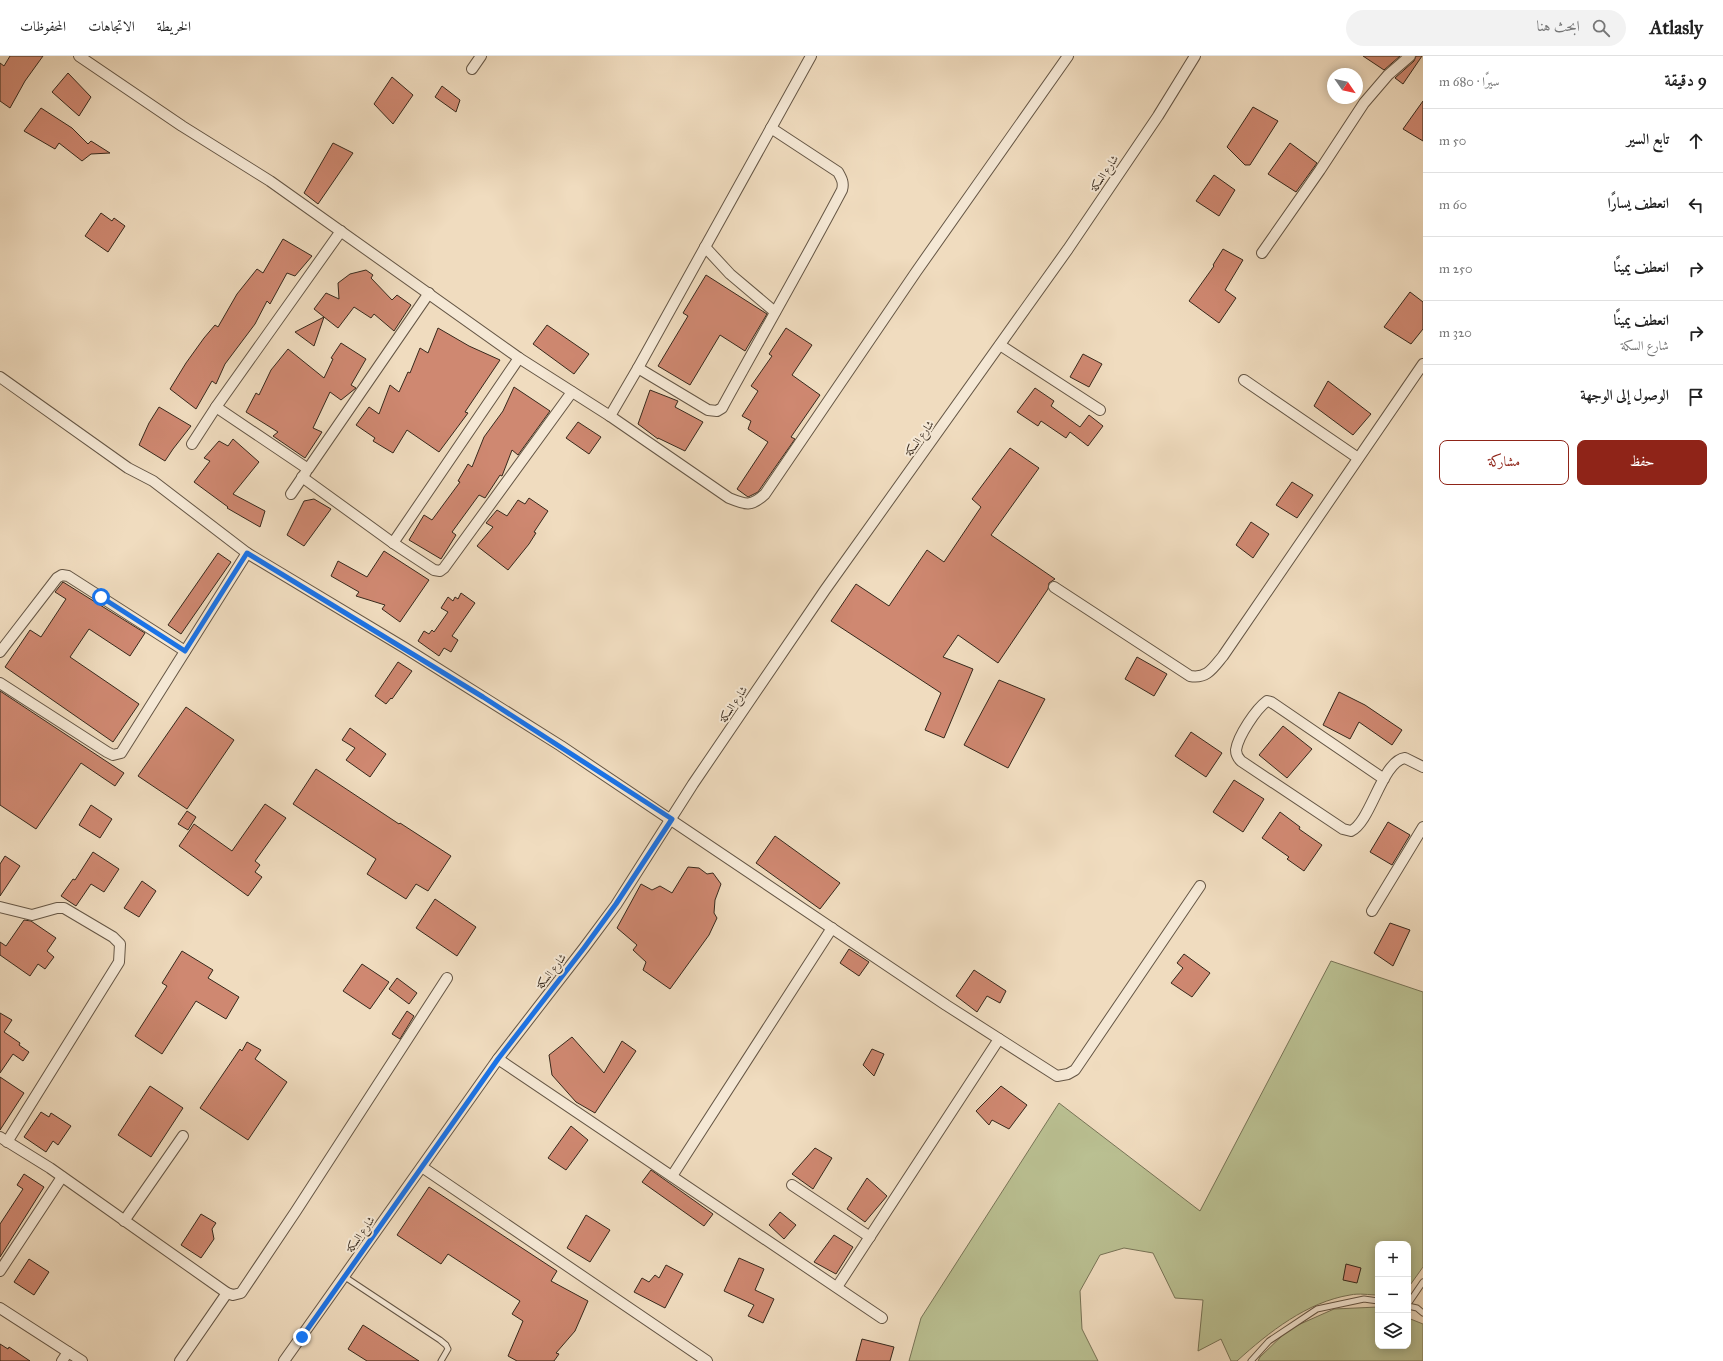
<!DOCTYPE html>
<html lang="ar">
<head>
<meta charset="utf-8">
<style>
  :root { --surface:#fff; --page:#f2f2f2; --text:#222; --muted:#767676; --line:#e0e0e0; --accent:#8f2418 }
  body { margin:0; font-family:"IM FELL Great Primer",Amiri,serif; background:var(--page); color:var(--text); direction:rtl }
  .controls { position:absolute; right:12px; bottom:12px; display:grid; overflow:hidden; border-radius:8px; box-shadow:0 2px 10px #0003 }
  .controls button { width:36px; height:36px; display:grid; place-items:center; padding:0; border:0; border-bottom:1px solid var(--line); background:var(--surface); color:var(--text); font:20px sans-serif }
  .compass { position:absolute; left:1327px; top:12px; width:36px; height:36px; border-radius:50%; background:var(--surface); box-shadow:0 2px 10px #0003; rotate:124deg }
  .stop { position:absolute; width:12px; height:12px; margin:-9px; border:3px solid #1a73e8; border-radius:50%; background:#fff }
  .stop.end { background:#1a73e8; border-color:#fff; box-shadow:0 1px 4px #0008 }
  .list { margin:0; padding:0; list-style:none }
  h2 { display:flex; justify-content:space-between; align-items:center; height:52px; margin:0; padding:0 16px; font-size:17px }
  h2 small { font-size:13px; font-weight:400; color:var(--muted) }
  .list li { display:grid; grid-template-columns:26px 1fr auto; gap:12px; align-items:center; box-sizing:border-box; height:64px; padding:0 16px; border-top:1px solid var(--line) }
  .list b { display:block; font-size:15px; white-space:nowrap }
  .list p { margin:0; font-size:13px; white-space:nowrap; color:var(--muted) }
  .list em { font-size:13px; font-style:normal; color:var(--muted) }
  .actions { display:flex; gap:8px; padding:12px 16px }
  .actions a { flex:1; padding:9px 0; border:1px solid var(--accent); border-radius:8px; text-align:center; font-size:14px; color:var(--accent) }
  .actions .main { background:var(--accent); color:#fff }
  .icon { flex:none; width:22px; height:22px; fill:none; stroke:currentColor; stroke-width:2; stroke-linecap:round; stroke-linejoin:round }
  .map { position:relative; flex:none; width:1423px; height:1305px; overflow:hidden; direction:ltr }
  header { display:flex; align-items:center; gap:24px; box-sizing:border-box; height:56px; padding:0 20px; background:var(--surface); border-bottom:1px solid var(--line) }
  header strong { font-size:19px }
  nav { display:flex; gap:22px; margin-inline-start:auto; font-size:14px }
  .search { width:280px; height:36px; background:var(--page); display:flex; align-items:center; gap:10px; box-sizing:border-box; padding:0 14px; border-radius:22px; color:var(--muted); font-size:15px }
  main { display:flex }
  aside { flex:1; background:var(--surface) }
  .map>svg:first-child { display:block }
  .green { fill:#bac092; stroke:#787457 }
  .building { fill:#cf8871; stroke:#37291c }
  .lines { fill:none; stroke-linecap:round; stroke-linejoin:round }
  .service-casing { stroke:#655645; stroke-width:7 }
  .minor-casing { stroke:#655645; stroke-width:12 }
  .service { stroke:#f5e8d5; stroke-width:5 }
  .minor { stroke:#f5e8d5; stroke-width:10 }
  .route { stroke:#1a73e8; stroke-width:5 }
  .labels { text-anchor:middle; stroke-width:4; stroke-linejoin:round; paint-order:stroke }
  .street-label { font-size:11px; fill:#37291c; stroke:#f5e8d5 }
</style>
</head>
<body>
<header>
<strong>Atlasly</strong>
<div class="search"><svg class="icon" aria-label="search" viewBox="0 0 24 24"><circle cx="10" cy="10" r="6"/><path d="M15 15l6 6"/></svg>ابحث هنا</div>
<nav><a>الخريطة</a><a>الاتجاهات</a><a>المحفوظات</a></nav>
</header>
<main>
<aside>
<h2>9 دقيقة<small>سيرًا · 680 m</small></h2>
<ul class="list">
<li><svg class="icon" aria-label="ahead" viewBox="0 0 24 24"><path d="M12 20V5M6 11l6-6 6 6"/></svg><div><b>تابع السير</b></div><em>50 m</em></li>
<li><svg class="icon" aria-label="left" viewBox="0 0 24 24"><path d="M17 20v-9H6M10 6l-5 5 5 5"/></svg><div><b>انعطف يسارًا</b></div><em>60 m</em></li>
<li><svg class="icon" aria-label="right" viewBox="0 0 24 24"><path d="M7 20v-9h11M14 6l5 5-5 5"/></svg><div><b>انعطف يمينًا</b></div><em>250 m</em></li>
<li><svg class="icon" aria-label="right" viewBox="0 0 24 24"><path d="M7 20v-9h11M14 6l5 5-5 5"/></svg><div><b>انعطف يمينًا</b><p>شارع السكة</p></div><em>320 m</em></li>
<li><svg class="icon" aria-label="arrive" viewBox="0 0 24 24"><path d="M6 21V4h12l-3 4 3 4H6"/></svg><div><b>الوصول إلى الوجهة</b></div></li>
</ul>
<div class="actions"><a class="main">حفظ</a><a>مشاركة</a></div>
</aside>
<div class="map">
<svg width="1423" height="1305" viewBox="0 0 1423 1305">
  <rect width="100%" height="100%" fill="#f0dcbf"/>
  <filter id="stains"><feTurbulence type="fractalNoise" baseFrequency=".005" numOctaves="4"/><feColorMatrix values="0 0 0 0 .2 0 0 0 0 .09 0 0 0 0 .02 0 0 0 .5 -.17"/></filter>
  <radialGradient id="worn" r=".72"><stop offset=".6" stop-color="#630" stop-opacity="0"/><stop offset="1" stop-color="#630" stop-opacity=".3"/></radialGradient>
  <g class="green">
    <path d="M1331 905 1423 936V1211L1408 1232V1188H1378V1239C1369 1239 1359 1237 1350 1239 1307 1246 1269 1276 1237 1305H1231L1221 1283 1198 1295 1203 1244 1175 1242 1153 1197 1124 1192 1100 1199 1080 1235 1082 1273 1098 1305H909L921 1262 1059 1047 1200 1155Z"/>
    <polygon points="1378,1251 1378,1290 1408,1290 1408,1262 1423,1268 1423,1305 1258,1305 1260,1301 1289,1273 1334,1253"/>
  </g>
  <g class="building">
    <polygon points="10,0 43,0 25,25 10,52 0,45 0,7 4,10"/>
    <polygon points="1363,0 1400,0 1384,14"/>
    <polygon points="1416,0 1422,0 1403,28 1395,22 1414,5"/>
    <polygon points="68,17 91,41 79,60 52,36"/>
    <polygon points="392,21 413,39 393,68 374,48"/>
    <polygon points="442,30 460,44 456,56 435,41"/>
    <polygon points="1423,45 1423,85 1403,73"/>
    <polygon points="1253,51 1278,65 1250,109 1245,109 1227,91"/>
    <polygon points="41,52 72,72 88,88 91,85 110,97 91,98 82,105 59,87 55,93 24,75"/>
    <polygon points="333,87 353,97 318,148 304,137"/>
    <polygon points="1290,87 1317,107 1296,136 1268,118"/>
    <polygon points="1214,119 1235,134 1219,160 1196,145"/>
    <polygon points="101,157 112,165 114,162 125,170 108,196 85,180"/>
    <polygon points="283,183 312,200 295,220 287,217 270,248 267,245 255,268 225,308 216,328 212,325 196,353 170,333 186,307 204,282 215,269 218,271 237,238 257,213 263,217"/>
    <polygon points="1223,193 1243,204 1225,234 1236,242 1219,267 1189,245 1214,210 1213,209"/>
    <polygon points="366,214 373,219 371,222 392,244 397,239 411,249 394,275 374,258 371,262 354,251 338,272 324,261 314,290 295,276 324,261 314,253 326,237 339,243 338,227 350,218"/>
    <polygon points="706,219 767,258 745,295 720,279 690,329 658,310 688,260 683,257"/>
    <polygon points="1410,236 1423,246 1423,273 1411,288 1384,271"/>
    <polygon points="547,269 589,298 574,318 533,288"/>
    <polygon points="438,272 469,290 500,304 465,356 468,357 439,396 407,374 393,397 373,385 375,382 356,369 369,351 379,358 390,329 399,336 408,316 410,317 420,292 428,297"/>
    <polygon points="786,272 812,289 792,319 820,339 791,381 795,383 776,410 758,436 748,441 737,433 768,386 748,373 751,365 742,360 758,335 751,330 772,300 769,298"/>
    <polygon points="341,287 366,303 351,329 356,332 341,344 330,336 313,372 322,376 305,402 273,380 278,376 246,356 256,337 259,339 271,314 288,293 324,322 333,303 331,302"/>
    <polygon points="1083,298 1102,308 1089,331 1070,321"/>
    <polygon points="1328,325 1371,358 1353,379 1314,350"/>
    <polygon points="514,331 550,355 518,399 512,394 502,420 500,419 485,442 479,439 452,476 456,479 441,503 409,484 424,459 432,464 460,426 458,425 468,408 472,411 484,381 503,355"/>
    <polygon points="1035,332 1054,345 1051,350 1080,371 1089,359 1103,370 1088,390 1070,376 1066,382 1041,365 1038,370 1017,356"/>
    <polygon points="650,334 678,345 675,351 703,366 685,395 658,382 658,383 638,368"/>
    <polygon points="159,351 191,370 173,393 165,405 139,389 149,367"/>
    <polygon points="578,366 601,381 589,398 566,382"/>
    <polygon points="233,383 259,406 233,438 265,455 260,471 227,452 228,451 194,426 210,405 204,402 219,385 228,390"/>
    <polygon points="1010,392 1039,412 991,479 1055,523 1049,527 1048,533 998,607 958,579 943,601 973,613 944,682 925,674 941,637 831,565 856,528 889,550 927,494 944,506 981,451 972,443"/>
    <polygon points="1292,426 1313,439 1297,462 1276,449"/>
    <polygon points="529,442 548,455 534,476 536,477 529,488 508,514 477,490 493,471 486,467 497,454 507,460 518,444 525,448"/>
    <polygon points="314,443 331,453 304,490 287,479 304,445"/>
    <polygon points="1251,466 1269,478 1253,502 1236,489"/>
    <polygon points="384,495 429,524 400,566 382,553 385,549 356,540 359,536 331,520 338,505 367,521"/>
    <polygon points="218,497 231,506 181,578 168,569"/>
    <polygon points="63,526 145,577 130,600 89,573 70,601 139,648 113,686 5,611 30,574 41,581 66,543 55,536"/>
    <polygon points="461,537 475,547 452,580 458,584 451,596 444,592 439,600 418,585 424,575 429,578 432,574 434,576 448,556 441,552 448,541 453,545 455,541 458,543"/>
    <polygon points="1137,601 1167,618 1154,640 1125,623"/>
    <polygon points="398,606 412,615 392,643 391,642 386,648 375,640"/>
    <polygon points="999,624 1045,643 1008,712 964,689"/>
    <polygon points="0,635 124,717 115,730 81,707 36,773 0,749"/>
    <polygon points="1339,636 1365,649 1402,674 1392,689 1359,666 1350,683 1323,669"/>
    <polygon points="186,651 234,684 187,753 138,720"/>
    <polygon points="1283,670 1312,693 1287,722 1259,699"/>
    <polygon points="350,672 386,698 370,721 346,704 355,692 342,684"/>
    <polygon points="1191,676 1222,697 1206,721 1175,700"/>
    <polygon points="316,713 399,768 400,767 451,800 428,835 416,828 406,843 367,818 376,803 293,748"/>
    <polygon points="1234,724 1264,743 1243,776 1213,756"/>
    <polygon points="265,748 286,762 255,805 260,809 255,816 262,821 248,840 179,790 194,768 232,795"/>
    <polygon points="91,749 112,763 100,782 79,769"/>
    <polygon points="187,755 196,761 188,774 178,768"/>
    <polygon points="1280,756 1300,771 1299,773 1322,789 1304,815 1287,803 1289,801 1262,782"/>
    <polygon points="1388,766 1410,779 1392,809 1370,796"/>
    <polygon points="775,780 840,827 820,853 756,807"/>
    <polygon points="93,796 119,813 104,836 91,828 76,850 61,840 73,823 75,824"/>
    <polygon points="5,800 20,810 0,840 0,808"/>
    <polygon points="688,811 699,812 707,818 713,817 721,828 715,844 714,857 717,862 709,879 670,933 643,914 646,906 633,894 637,889 617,872 641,828 652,834 660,830 672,837"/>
    <polygon points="142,825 156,835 139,861 124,852"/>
    <polygon points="435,843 476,871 457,900 416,872"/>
    <polygon points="24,864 31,865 56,882 47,895 54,901 45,913 38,908 30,920 0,899 0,886 6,890"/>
    <polygon points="1390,867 1410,874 1393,910 1374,897"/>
    <polygon points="849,893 869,906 859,920 840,907"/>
    <polygon points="182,895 213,914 208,922 239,941 226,963 196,945 162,998 135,980 167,930 162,927"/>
    <polygon points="1184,898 1210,917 1192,941 1171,927 1183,912 1177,907"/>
    <polygon points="362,908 389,926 370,953 343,935"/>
    <polygon points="974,914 1006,935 1000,947 987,940 977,956 956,940"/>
    <polygon points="397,922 417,937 409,948 389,933"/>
    <polygon points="407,955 414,960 400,983 392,978"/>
    <polygon points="0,957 12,964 4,976 20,987 19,989 29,996 23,1005 13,998 0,1017"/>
    <polygon points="572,981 604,1017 622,985 636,995 595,1057 576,1046 552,1019 549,999"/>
    <polygon points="247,986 261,994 255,1003 287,1026 248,1084 200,1052 240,993 242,995"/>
    <polygon points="872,993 884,998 874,1020 863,1009"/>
    <polygon points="0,1021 24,1037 0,1074"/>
    <polygon points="150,1030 183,1052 151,1101 118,1079"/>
    <polygon points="1001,1030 1027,1049 1009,1073 992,1064 989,1069 976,1055"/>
    <polygon points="41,1056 49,1061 51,1057 71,1070 58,1089 53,1085 46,1096 24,1081"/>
    <polygon points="571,1070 588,1084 566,1114 548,1102"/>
    <polygon points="815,1092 832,1102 813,1133 792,1118"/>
    <polygon points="651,1114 713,1158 704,1170 642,1126"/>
    <polygon points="24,1118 44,1131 0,1201 0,1168 23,1133 17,1129"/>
    <polygon points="867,1122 887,1140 865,1166 847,1153"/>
    <polygon points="429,1131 557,1215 551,1225 588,1245 575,1275 556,1297 559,1298 554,1305 517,1305 508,1300 523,1265 512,1258 520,1245 448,1198 441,1208 397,1179"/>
    <polygon points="780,1156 796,1169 784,1183 769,1169"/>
    <polygon points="201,1158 216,1167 212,1173 214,1183 201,1202 181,1189"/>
    <polygon points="586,1159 610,1174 590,1206 567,1192"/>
    <polygon points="834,1179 853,1191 836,1218 814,1206"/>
    <polygon points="739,1202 764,1213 755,1234 774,1243 763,1267 748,1260 754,1249 724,1235"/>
    <polygon points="29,1203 49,1216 34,1239 14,1226"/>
    <polygon points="1346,1208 1361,1212 1357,1227 1343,1224"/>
    <polygon points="666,1209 683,1218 665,1252 634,1236 642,1222 649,1226 655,1219 659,1222"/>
    <polygon points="363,1269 419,1305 367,1305 348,1293"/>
    <polygon points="862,1283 894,1291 890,1305 856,1305"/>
    <polygon points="0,1288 8,1293 9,1291 30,1305 0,1305"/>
  </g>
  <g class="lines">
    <g class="service-casing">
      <g id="service">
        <polyline points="345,1221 440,1284 446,1289 448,1293 441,1305"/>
        <polyline points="1408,1248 1423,1226"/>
        <polyline points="1408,1250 1417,1252 1423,1257"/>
        <polyline points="1251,1305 1269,1285 1317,1253 1364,1243 1378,1245"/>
      </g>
    </g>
    <g class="minor-casing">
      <g id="minor">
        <path d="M79 0 182 70 270 125 519 302 610 360 729 442C746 449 751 451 765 438L916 216 1068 0"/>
        <polyline points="472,13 481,0"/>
        <polyline points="705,191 730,218 775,256"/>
        <polyline points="1262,197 1320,114 1364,47 1388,19 1410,0"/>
        <polyline points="1000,289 1100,354"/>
        <path d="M638 312 708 354 717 355 722 352C762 279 803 208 842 134 844 127 842 123 838 116L771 72"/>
        <polyline points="0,321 128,412 153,425 247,497 405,592 561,690 946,949 1057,1020 1068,1018 1075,1014 1200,830"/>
        <polyline points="1244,324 1358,402"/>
        <polyline points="216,351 308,413 429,237"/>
        <polyline points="610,360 638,312 811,0"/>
        <polyline points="192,388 216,351 341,175"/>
        <polyline points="302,421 393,487 434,514 440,515 444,512 572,336"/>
        <polyline points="291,438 306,416"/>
        <polyline points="393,487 519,302"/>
        <path d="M1054 531 1190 620C1207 623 1213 612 1223 600L1423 308"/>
        <polyline points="0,596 57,522 62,519 68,520 185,595"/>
        <polyline points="0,627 107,696 113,699 121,697 247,497"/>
        <path d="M1384 723 1271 646 1267 645C1256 653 1238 680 1236 694 1236 699 1238 702 1241 705L1343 773 1351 775C1371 766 1382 705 1405 702L1423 711"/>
        <polyline points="0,851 32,859 57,852 64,852 113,881 120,888 119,906 7,1086"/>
        <polyline points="1372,855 1423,771"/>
        <polyline points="498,1003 882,1262"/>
        <polyline points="0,1081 50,1112 227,1237 233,1239 241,1237 296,1155 447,922"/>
        <polyline points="422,1111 707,1305"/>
        <polyline points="672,1120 832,872"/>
        <polyline points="792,1129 870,1181"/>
        <polyline points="124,1165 183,1080"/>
        <polyline points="0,1215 62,1121"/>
        <polyline points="837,1231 999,983"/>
        <polyline points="0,1252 82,1305"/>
        <polyline points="62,1305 68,1296"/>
        <polyline points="180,1305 227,1237"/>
        <polyline points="284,1305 498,1003 584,892 616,849 693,728 825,534 1068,193 1158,60 1195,0"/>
      </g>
    </g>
    <use href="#service" class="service"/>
    <use href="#minor" class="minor"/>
  </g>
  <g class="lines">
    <polyline class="route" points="101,541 185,595 247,497 483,641 672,763 616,848 584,892 498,1003 302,1281"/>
  </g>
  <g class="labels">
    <g class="street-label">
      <text transform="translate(1104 117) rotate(-56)" y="4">شارع السكة</text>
      <text transform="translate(919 382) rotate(-54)" y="4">شارع السكة</text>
      <text transform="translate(733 648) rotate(-56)" y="4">شارع السكة</text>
      <text transform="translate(551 915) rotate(-52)" y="4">شارع السكة</text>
      <text transform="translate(360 1178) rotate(-55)" y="4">شارع السكة</text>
    </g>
  </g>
  <rect width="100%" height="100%" filter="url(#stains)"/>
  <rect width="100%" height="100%" fill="url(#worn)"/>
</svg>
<div class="controls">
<button>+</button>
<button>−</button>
<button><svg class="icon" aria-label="layers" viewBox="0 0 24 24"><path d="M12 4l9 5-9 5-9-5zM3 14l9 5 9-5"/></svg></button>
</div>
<svg class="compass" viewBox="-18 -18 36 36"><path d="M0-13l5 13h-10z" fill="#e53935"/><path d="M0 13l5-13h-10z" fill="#767676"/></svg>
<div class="stop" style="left:101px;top:541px"></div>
<div class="stop end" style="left:302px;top:1281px"></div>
</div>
</main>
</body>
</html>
